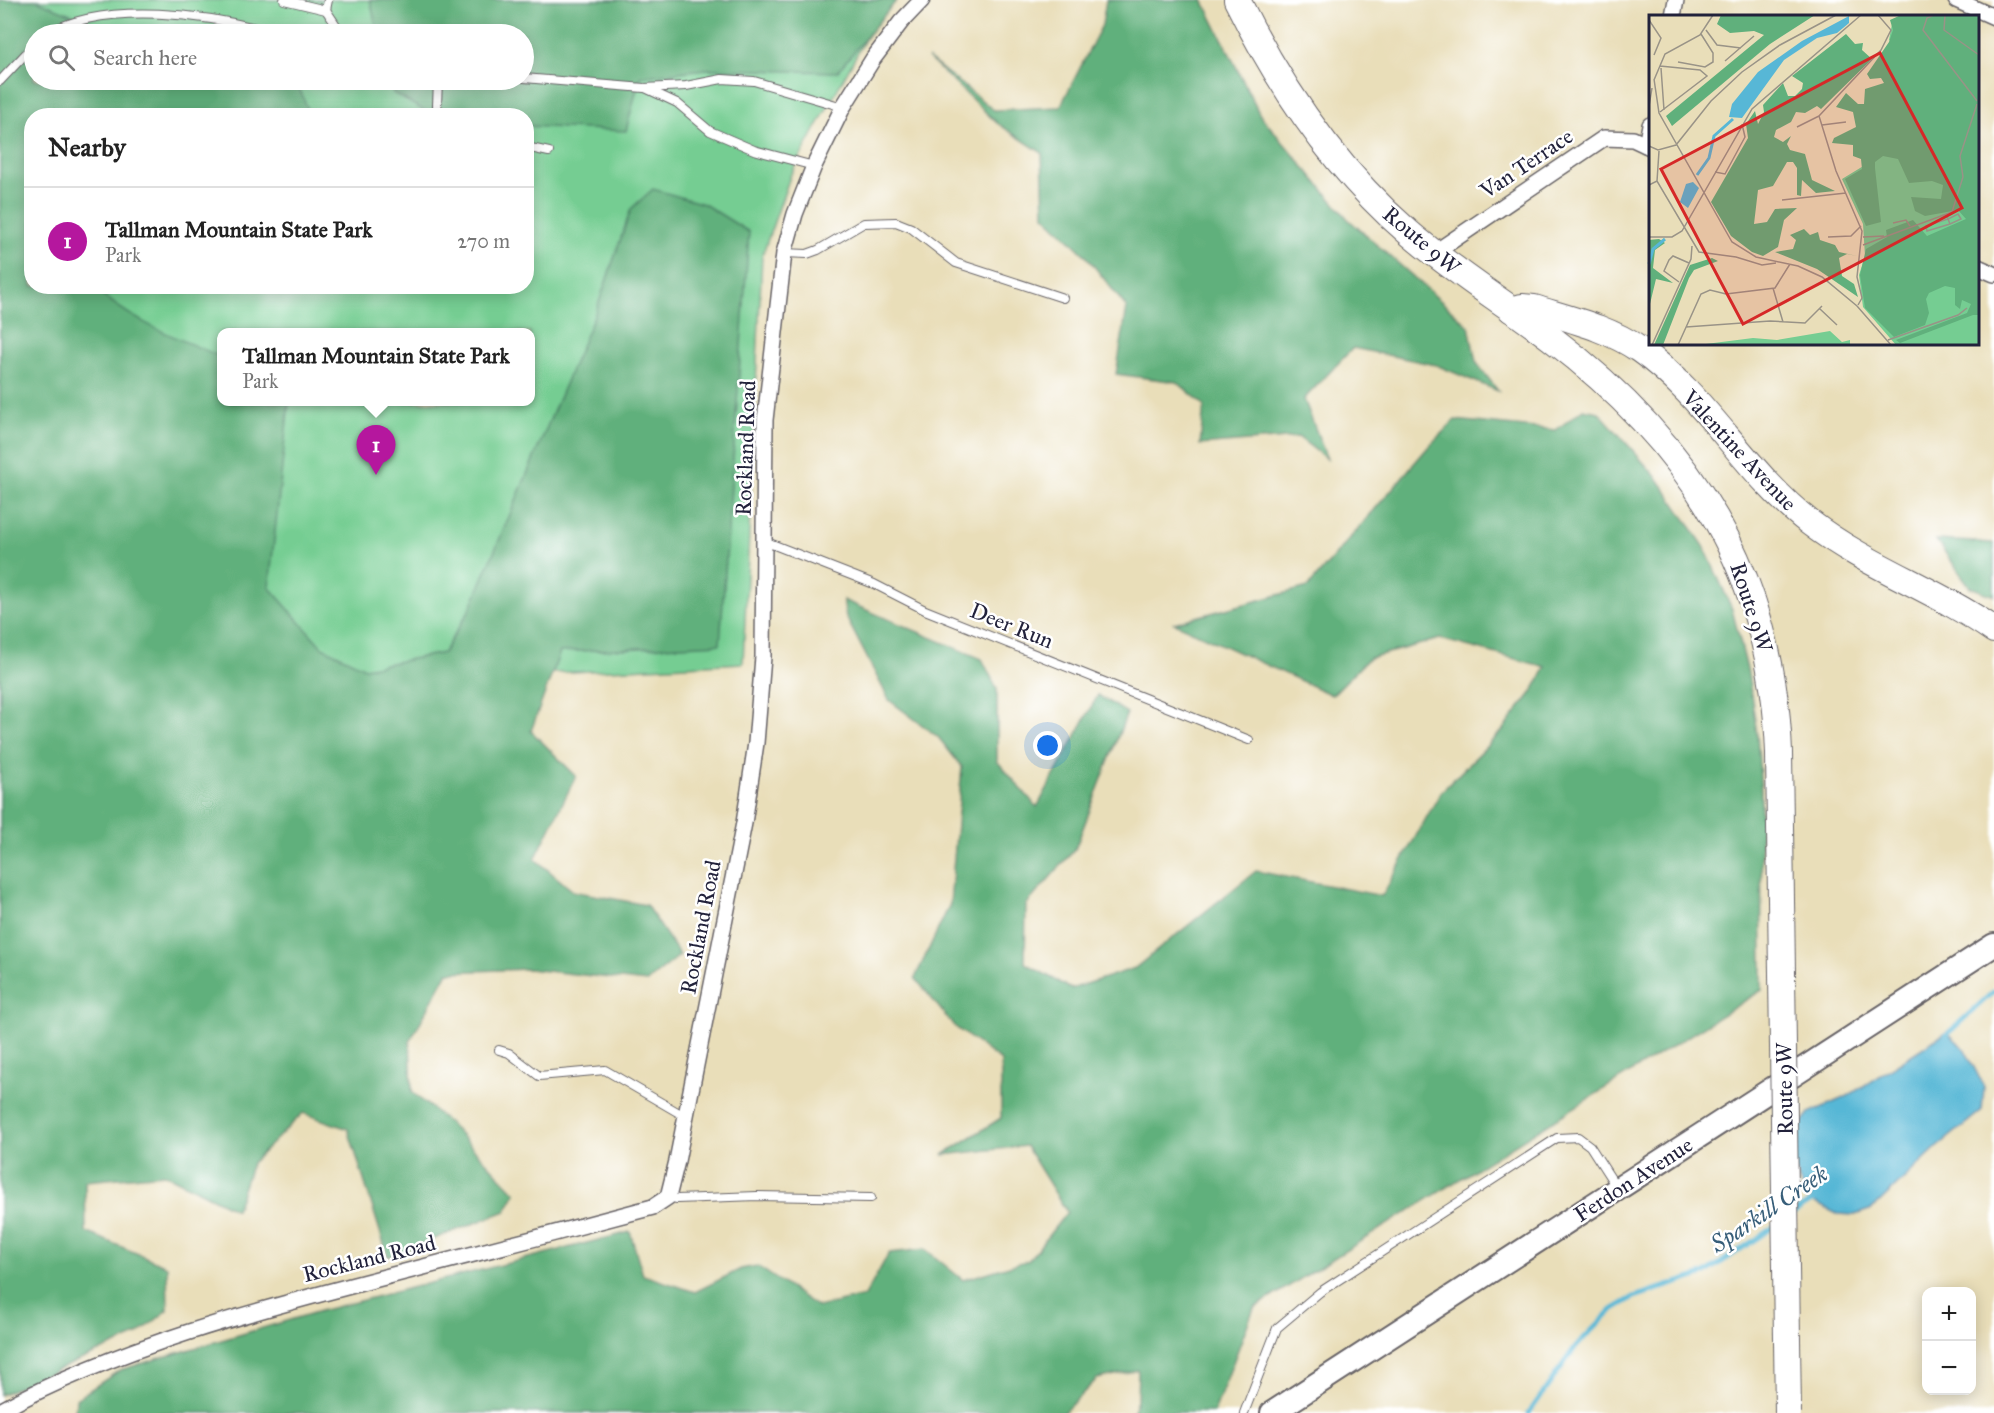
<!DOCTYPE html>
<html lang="en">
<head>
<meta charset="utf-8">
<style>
  :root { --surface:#fff; --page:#f6f6f6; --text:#222; --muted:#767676; --line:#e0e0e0; --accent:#b5179e }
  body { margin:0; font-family:"IM FELL Great Primer",serif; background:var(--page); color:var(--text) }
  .controls { position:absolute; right:18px; bottom:18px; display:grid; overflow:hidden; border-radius:12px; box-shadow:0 3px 15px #0003 }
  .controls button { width:54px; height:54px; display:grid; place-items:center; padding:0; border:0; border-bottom:2px solid var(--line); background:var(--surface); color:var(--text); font:30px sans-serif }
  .you { position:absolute; left:1048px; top:746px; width:21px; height:21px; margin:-15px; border:4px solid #fff; border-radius:50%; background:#1a73e8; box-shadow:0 0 0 9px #1a73e833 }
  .badge { display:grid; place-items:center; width:39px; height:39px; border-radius:50%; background:var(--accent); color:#fff; font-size:20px; font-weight:700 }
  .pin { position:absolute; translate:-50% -50px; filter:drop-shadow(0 2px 3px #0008) }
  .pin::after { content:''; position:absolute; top:32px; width:21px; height:18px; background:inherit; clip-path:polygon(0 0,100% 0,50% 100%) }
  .popup { position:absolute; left:217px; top:328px; width:318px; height:78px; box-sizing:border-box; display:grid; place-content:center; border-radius:12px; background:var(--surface); filter:drop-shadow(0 2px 4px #0005); font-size:20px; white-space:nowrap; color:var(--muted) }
  .popup b { font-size:22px; color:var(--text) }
  .popup::after { content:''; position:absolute; left:50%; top:100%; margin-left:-12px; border:12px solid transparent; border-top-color:var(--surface) }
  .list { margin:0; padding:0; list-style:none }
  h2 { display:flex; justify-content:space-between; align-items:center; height:78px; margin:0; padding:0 24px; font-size:26px }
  h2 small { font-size:20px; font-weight:400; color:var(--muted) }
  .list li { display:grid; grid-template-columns:39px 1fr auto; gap:18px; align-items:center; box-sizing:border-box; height:108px; padding:0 24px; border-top:2px solid var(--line) }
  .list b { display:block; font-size:22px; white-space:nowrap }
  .list p { margin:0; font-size:20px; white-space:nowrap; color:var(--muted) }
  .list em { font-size:20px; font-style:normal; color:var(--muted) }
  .icon { flex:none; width:33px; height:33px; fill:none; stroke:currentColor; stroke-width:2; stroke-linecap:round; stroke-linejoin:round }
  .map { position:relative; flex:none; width:1994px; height:1413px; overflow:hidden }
  .search { position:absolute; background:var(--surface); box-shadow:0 3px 15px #0003; left:24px; top:24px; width:510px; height:66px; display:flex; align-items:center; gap:15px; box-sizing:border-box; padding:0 21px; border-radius:33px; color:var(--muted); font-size:22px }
  .panel { position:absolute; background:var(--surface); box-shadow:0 3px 15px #0003; left:24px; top:108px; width:510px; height:186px; border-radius:24px }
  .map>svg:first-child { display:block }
  .green { fill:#75cd92; stroke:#4c7866; stroke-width:1.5; fill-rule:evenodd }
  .forest { fill:#60b07c; stroke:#41695c; stroke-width:1.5 }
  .water { fill:#57b7d6; stroke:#3c6c88; stroke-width:1.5 }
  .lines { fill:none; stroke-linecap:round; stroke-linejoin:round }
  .stream { stroke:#57b7d6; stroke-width:5 }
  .lane-casing { stroke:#686467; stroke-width:10 }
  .street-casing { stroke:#686467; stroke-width:18 }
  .secondary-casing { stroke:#686467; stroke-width:26 }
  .primary-casing { stroke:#686467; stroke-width:28 }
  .lane { stroke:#fff; stroke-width:8 }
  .street { stroke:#fff; stroke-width:15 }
  .secondary { stroke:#fff; stroke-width:22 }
  .primary { stroke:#fff; stroke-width:26 }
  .primary-bridge-casing { stroke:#686467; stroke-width:28; stroke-linecap:butt }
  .primary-bridge { stroke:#fff; stroke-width:26 }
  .labels { text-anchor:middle; stroke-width:5; stroke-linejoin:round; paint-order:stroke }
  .street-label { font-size:22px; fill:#22223b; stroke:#fff }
  .water-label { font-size:24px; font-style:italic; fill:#375e79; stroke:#fff }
  .inset-river { fill:none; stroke:#57b7d6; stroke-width:3 }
  .inset-road { fill:none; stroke:#999387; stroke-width:1.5 }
  .view { fill:#d62828; fill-opacity:0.15; stroke:#d62828; stroke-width:3 }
  .inset-edge { fill:none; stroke:#22223b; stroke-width:3 }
</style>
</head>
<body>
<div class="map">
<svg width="1994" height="1413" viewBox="0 0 1994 1413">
  <rect width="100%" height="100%" fill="#fff"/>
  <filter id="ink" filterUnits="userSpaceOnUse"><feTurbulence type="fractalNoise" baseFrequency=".0167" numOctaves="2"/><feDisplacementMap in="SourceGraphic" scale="12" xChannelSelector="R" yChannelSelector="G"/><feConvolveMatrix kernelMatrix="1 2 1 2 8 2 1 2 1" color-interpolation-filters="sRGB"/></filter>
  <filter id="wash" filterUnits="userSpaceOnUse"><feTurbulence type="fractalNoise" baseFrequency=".008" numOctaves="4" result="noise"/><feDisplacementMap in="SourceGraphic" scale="24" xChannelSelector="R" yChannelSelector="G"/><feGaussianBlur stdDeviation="1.35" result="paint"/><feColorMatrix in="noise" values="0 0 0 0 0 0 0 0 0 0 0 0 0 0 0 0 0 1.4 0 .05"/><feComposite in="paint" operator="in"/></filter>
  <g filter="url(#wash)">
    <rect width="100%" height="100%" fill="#e9deb9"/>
    <path class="green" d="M0 0H897L874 23 791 174 762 256 743 663 0 702ZM34 34H524V80H34ZM32 116H526V286H32ZM222 332H530V402H222Z"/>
    <g class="forest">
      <path d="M0 0H36L119 34H34V80H296L310 115 32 116V286L95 287C128 321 178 338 221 357L222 402H289L269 587 322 647 365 668 443 653 470 609 596 311 631 209 653 189 704 204 749 232 720 644 560 652 531 731 576 776 535 859 573 891 646 905 680 955 647 982 528 969 448 972 410 1041 412 1092 449 1123 516 1193 506 1211 388 1257 348 1129 303 1113 252 1163 236 1210 165 1174 85 1181 86 1232 167 1266 168 1310 137 1335 0 1395Z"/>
      <polygon points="370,0 897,0 837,72 705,69 640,77 626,131 527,126 526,116 430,114 393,93 389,80 524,80 524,34 378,34"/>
      <polygon points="1106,0 1203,0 1260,115 1348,219 1469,326 1476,362 1498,391 1436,365 1353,348 1304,399 1327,459 1298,437 1200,445 1204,405 1177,382 1116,374 1127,308 1086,256 1044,215 1042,153 997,123 928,58 994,110 1060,107 1102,25"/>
      <polygon points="1583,409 1599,412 1658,479 1704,546 1732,609 1748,673 1757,734 1761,790 1762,990 1254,1308 1214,1412 1132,1413 1137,1400 1138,1370 1097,1379 1063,1413 75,1413 76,1399 120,1370 320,1311 630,1232 643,1275 695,1292 741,1269 757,1266 818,1307 865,1296 889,1253 925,1249 963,1280 1029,1260 1067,1212 1026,1146 943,1155 1001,1118 1001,1061 954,1026 915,978 950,904 962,767 938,737 889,700 846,617 843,600 982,659 997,689 997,761 1037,807 1098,695 1127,713 1075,849 1026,905 1025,963 1071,989 1135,968 1256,871 1382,896 1441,792 1501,732 1533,691 1546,667 1440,639 1369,658 1332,695 1174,623 1308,587 1429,446 1455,420 1556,430"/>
      <polygon points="1936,540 1994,543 1994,596 1970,587"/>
    </g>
    <polygon class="water" points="1947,1032 1964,1048 1984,1087 1982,1110 1936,1148 1872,1209 1855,1215 1837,1214 1815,1203 1801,1185 1792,1161 1794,1132 1809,1113 1848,1096"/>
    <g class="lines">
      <g class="stream">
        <polyline points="1945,1036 1994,991"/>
        <polyline points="1793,1213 1818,1197"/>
        <polyline points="1529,1413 1576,1346 1612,1310 1634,1297 1704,1274 1778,1224"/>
      </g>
    </g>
  </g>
  <g filter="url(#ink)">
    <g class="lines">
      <g class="lane-casing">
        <g id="lane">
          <polyline points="284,0 326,10 328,0"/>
          <polyline points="326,10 342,34"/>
          <path d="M45 34C107 0 208 14 279 34"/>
          <polyline points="524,78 644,88 686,86 722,79 754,81 843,107"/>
          <polyline points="438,80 437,106 442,116"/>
          <polyline points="0,81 34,45"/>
          <polyline points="645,88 677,103 710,131 754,150 814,166"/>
          <polyline points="526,147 549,152"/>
          <polyline points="784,253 807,254 818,250 864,223 896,222 911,228 956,263 1063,298"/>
          <polyline points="764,541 874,584 925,610 1249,740"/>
          <polyline points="499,1050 509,1053 539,1076 605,1070 686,1117"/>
          <polyline points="668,1197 677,1199 757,1196 871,1198"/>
          <polyline points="1244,1413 1277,1328 1320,1292 1557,1138 1578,1137 1590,1146 1617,1188"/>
        </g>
      </g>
      <g class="street-casing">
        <g id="street">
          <polyline points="1956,0 1994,17"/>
          <polyline points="1673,16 1676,0"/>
          <polyline points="1646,145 1650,125"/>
          <polyline points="1434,253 1604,138 1633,139 1650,147"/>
          <polyline points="1978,267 1994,274"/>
          <path d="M0 1411C116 1347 257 1310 385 1277 474 1254 564 1231 653 1207L668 1197 677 1161 744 823 756 743 763 657 765 420 784 253 795 214 814 166 843 107 873 59 901 22 922 0"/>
        </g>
      </g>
      <g class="secondary-casing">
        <polyline id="secondary" points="1272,1413 1994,945"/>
      </g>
      <g class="primary-casing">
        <g id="primary">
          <path d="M1237 0C1279 85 1336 170 1408 232 1453 271 1504 302 1551 338 1692 445 1773 574 1779 753"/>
          <path d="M1512 310 1522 307 1534 308C1569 319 1609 328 1640 350 1705 395 1745 472 1809 522 1866 566 1935 589 1994 630"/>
        </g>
      </g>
      <use href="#lane" class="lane"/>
      <use href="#street" class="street"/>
      <use href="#secondary" class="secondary"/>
      <use href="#primary" class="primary"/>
      <g class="primary-bridge-casing">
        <polyline id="primary-bridge" points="1779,753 1788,1413"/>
      </g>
      <use href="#primary-bridge" class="primary-bridge"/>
    </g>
  </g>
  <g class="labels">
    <g class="street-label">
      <text transform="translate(1526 163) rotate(-34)" y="8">Van Terrace</text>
      <text transform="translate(1422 240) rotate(40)" y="8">Route 9W</text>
      <text transform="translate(745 448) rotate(-88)" y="8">Rockland Road</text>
      <text transform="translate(1740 450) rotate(47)" y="8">Valentine Avenue</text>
      <text transform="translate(1752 607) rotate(72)" y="8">Route 9W</text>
      <text transform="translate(1012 625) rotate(22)" y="8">Deer Run</text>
      <text transform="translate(700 927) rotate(-79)" y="8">Rockland Road</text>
      <text transform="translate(1784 1089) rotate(-91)" y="8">Route 9W</text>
      <text transform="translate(1633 1179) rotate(-33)" y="8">Ferdon Avenue</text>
      <text transform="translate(369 1258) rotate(-14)" y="8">Rockland Road</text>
    </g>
    <g class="water-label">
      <text transform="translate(1769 1209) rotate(-34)" y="8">Sparkill Creek</text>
    </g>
  </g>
  <g transform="translate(1649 15)">
    <rect width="330" height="330" fill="#e9deb9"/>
    <path d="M330 0V330H247L214 292 210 260 216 241 214 209 193 164 280 111 277 50 240 25 243 9ZM181 316 193 327 201 325V330H49L104 323 128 325Z" fill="#75cd92"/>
    <path d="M72 0H166L121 29 23 111 17 101 115 20 105 16 81 18 68 9ZM252 0H330V309V300H324L251 328 247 325 318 298 322 289 313 285 311 294 306 290V273L296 271 280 278 277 284 280 298 276 310 245 322 216 293 211 260 217 234 238 222 237 215 264 205 278 221 317 204 309 195 276 201 266 196 262 182 292 184 294 170 283 166 260 168 249 144 234 141 226 147V153L232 207 217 211 196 164 213 154 212 144 204 141V130L183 128 185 123 207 112 204 97 187 92 197 78 209 89H215L216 74 235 68 232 63 221 64 218 59 240 27 244 15 241 5ZM197 19 206 29 214 28 213 35 223 44 172 94 168 91 156 98 147 97 142 107 127 115 125 122 134 127 142 121 138 129 141 135 156 139 163 165 186 176 167 178 153 165 152 181 148 180V153L144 147H138L124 171 109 175 105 209 118 207 126 194 148 193 135 205 129 232 114 241 103 237 82 221 62 187 99 123 97 109 106 96 109 109 115 97 114 90 134 68 139 81H146L153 74 154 68 143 61ZM155 214 161 220 169 217 171 225 186 230 190 237 208 241 198 239 190 243 193 261 205 269 209 282 168 254 126 237 144 234 147 225 141 220ZM10 224 16 228 6 235 4 253 24 268 7 264 0 293V225ZM63 243 69 246 45 255 40 263 14 330H5L41 250Z" fill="#60b07c"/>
    <path d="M200 1V8L188 18 168 23 135 45 93 103 80 102 83 89 109 57 153 26ZM44 167 50 173 39 193 31 187 37 169Z" fill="#57b7d6"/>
    <path class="inset-river" d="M48 160 60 143 65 121 84 104M0 249 4 234 16 224"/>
    <path class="inset-road" d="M285 0 278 3 274 15 328 86M296 0 295 15 330 40M0 5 12 23 5 40M57 15 68 30 92 33M76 46 105 21M29 47 56 52 64 47V38L52 19M11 51 51 55 58 61 11 97M12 53 15 95M5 64 10 98 83 227 107 242 149 251 173 262 208 291 242 330M5 65 16 39 51 20 64 0M0 91 3 73M173 110 197 107M148 112 170 101M0 131 9 135 27 130 62 86 93 57 131 30 187 0M66 157 76 159 96 122 93 109M8 166 10 136M0 170 8 166 50 237 87 242 113 250 127 248M133 185 197 178M298 201 299 204 277 211 278 216 301 209 312 204 309 199 299 204 301 209M244 208 257 205 261 211M0 222H23L33 216 103 94 212 0M179 222 202 221 212 211M214 222 235 221M214 230 303 197 314 162 311 141 328 89M30 267 15 256 20 245 24 241 40 248M124 273 134 307M209 290 213 283 208 262 213 216 187 156 170 101 232 35 242 15 229 0M171 294 188 310M37 312 121 306 156 308 173 291M239 325 309 300 318 293M3 330 42 244 43 231M29 330 52 279 61 275 77 279 126 273 141 249"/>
    <path class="view" d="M231 38 313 193 94 309 12 154Z"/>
    <rect width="330" height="330" class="inset-edge"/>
  </g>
</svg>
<div class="controls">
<button>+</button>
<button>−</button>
</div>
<div class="you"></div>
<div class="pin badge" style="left:376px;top:475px">1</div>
<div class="popup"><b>Tallman Mountain State Park</b>Park</div>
<div class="search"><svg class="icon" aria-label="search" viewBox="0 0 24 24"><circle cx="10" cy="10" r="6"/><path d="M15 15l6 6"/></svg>Search here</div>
<section class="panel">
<h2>Nearby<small></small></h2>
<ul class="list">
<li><span class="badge">1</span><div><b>Tallman Mountain State Park</b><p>Park</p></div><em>270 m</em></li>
</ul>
</section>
</div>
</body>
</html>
